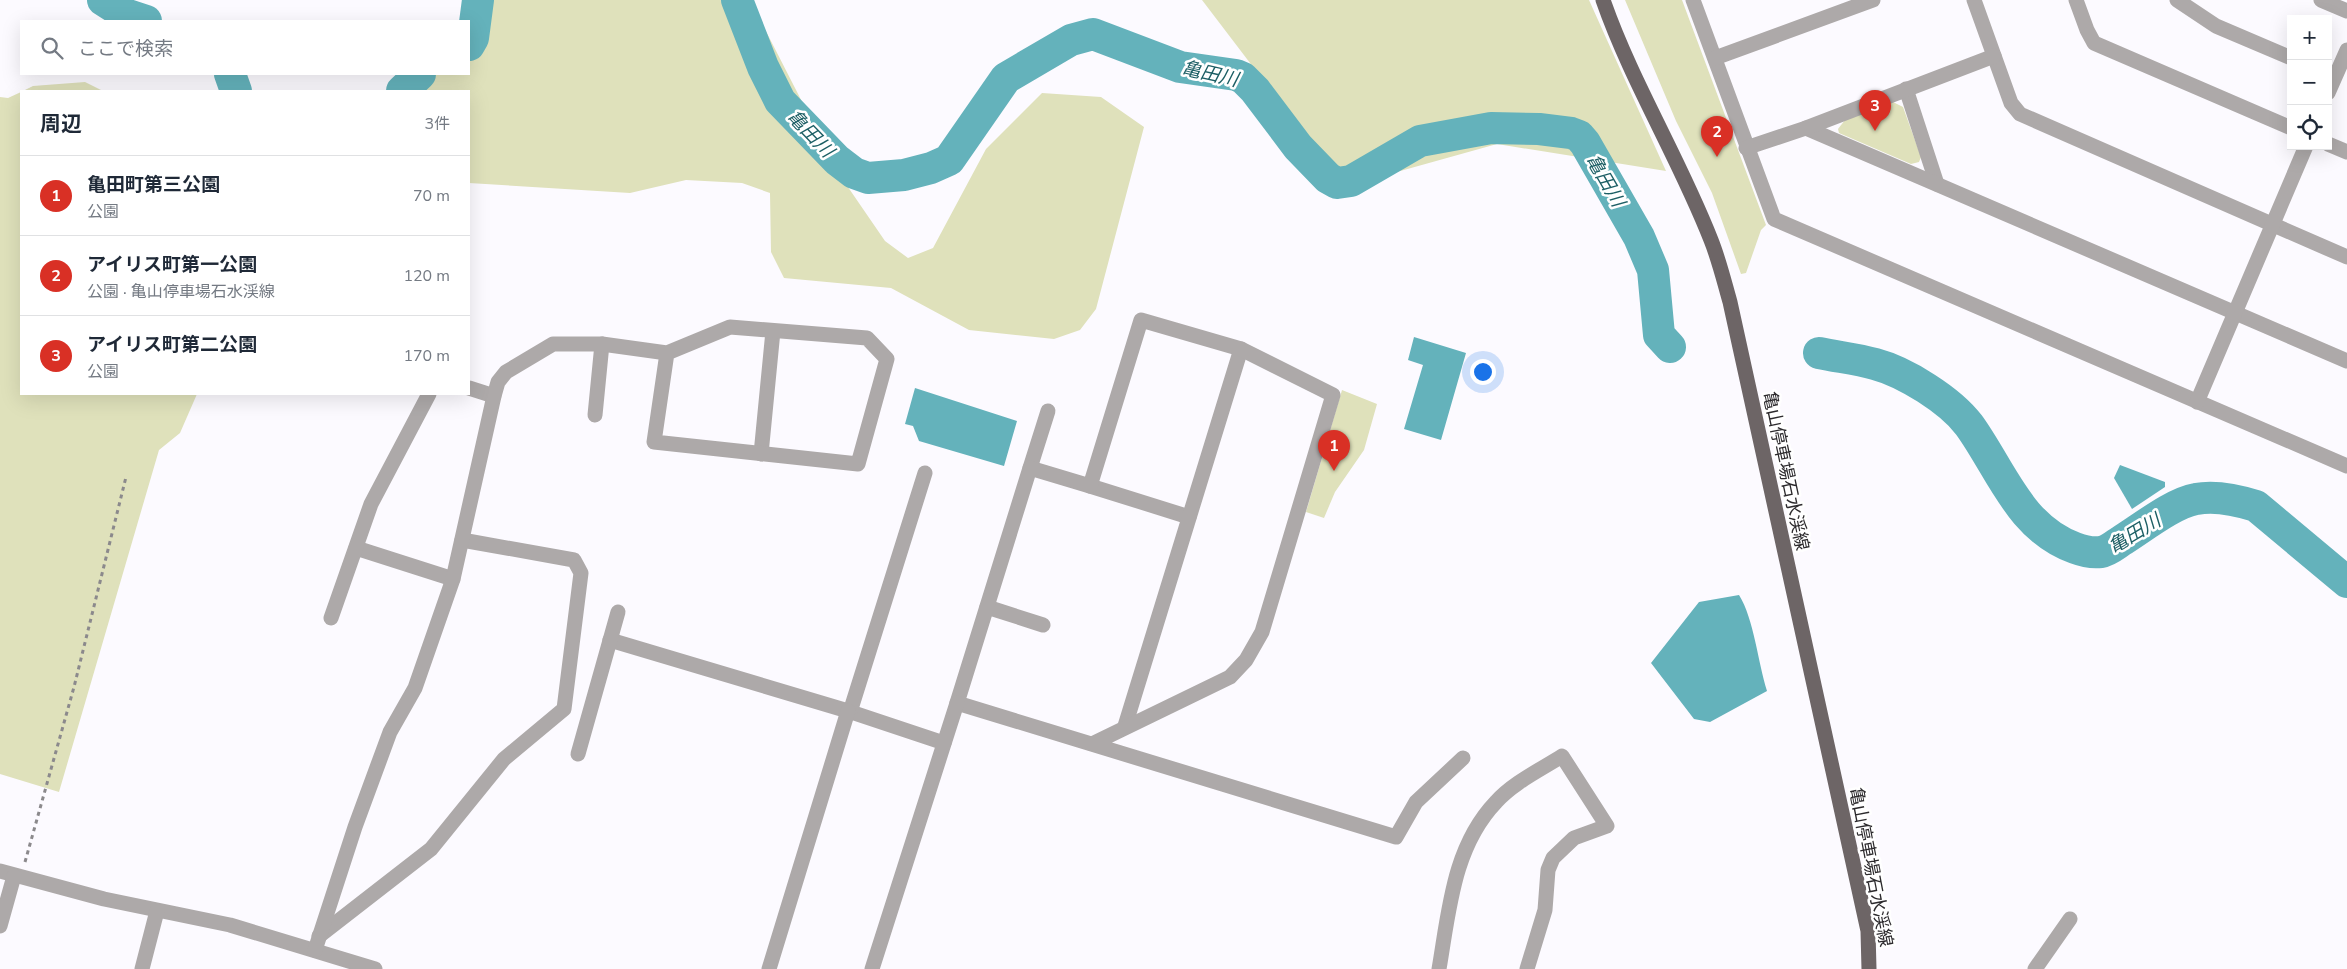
<!DOCTYPE html>
<html lang="ja">
<head>
<meta charset="utf-8">
<style>
  :root { --surface:#fff; --page:#f6f6f7; --text:#1f2937; --muted:#747a83; --line:#e0e1e3; --accent:#d93025 }
  body { margin:0; font-family:"Nunito Sans","Noto Sans JP",sans-serif; background:var(--page); color:var(--text) }
  .controls { position:absolute; right:15px; top:15px; display:grid; overflow:hidden; border-radius:0px; box-shadow:0 5px 20px #0002 }
  .controls button { width:45px; height:45px; display:grid; place-items:center; padding:0; border:0; border-bottom:1px solid var(--line); background:var(--surface); color:var(--text); font:25px sans-serif }
  .you { position:absolute; left:1482px; top:371px; width:18px; height:18px; margin:-12px; border:4px solid #fff; border-radius:50%; background:#1a73e8; box-shadow:0 0 0 8px #1a73e833 }
  .badge { display:grid; place-items:center; width:32px; height:32px; border-radius:50%; background:var(--accent); color:#fff; font-size:16px; font-weight:700 }
  .pin { position:absolute; translate:-50% -41px; filter:drop-shadow(0 1px 2px #0008) }
  .pin::after { content:''; position:absolute; top:26px; width:18px; height:15px; background:inherit; clip-path:polygon(0 0,100% 0,50% 100%) }
  .list { margin:0; padding:0; list-style:none }
  h2 { display:flex; justify-content:space-between; align-items:center; height:65px; margin:0; padding:0 20px; font-size:21px }
  h2 small { font-size:16px; font-weight:400; color:var(--muted) }
  .list li { display:grid; grid-template-columns:32px 1fr auto; gap:15px; align-items:center; box-sizing:border-box; height:80px; padding:0 20px; border-top:1px solid var(--line) }
  .list b { display:block; font-size:19px; white-space:nowrap }
  .list p { margin:0; font-size:16px; white-space:nowrap; color:var(--muted) }
  .list em { font-size:16px; font-style:normal; color:var(--muted) }
  .icon { flex:none; width:28px; height:28px; fill:none; stroke:currentColor; stroke-width:2; stroke-linecap:round; stroke-linejoin:round }
  .map { position:relative; flex:none; width:2347px; height:969px; overflow:hidden }
  .search { position:absolute; background:var(--surface); box-shadow:0 5px 20px #0002; left:20px; top:20px; width:450px; height:55px; display:flex; align-items:center; gap:12px; box-sizing:border-box; padding:0 18px; border-radius:0px; color:var(--muted); font-size:19px }
  .panel { position:absolute; background:var(--surface); box-shadow:0 5px 20px #0002; left:20px; top:90px; width:450px; height:305px; border-radius:0px }
  .map>svg:first-child { display:block }
  .green { fill:#dfe1bb }
  .water { fill:#64b2bb }
  .lines { fill:none; stroke-linecap:round; stroke-linejoin:round }
  .river { stroke:#64b2bb; stroke-width:32 }
  .path { stroke:#8b898c; stroke-width:3; stroke-dasharray:4 4; stroke-linecap:butt }
  .minor { stroke:#ada9a9; stroke-width:15 }
  .major { stroke:#6d6566; stroke-width:15 }
  .labels { text-anchor:middle; stroke-width:5; stroke-linejoin:round; paint-order:stroke }
  .street-label { font-size:18px; fill:#2c2a2d; stroke:#fff }
  .water-label { font-size:19px; font-style:italic; fill:#1d5f65; stroke:#fff }
</style>
</head>
<body>
<div class="map">
<svg width="2347" height="969" viewBox="0 0 2347 969">
  <rect width="100%" height="100%" fill="#fcfaff"/>
  <g class="green">
    <polygon points="477,0 750,0 839,174 885,241 908,258 933,248 986,149 1042,93 1101,97 1144,127 1096,309 1080,330 1054,339 969,330 891,288 784,278 771,252 770,193 742,183 686,180 630,193 469,183 469,91 397,91 421,74 469,74 468,21"/>
    <polygon points="1202,0 1589,0 1666,171 1497,144 1386,175 1330,174 1305,162 1250,63"/>
    <polygon points="1625,0 1682,0 1766,225 1761,230 1746,273 1741,274 1712,193 1676,121"/>
    <polygon points="85,82 103,91 23,91 33,86"/>
    <polygon points="21,92 21,394 197,394 180,433 159,450 59,792 0,774 0,97 8,98"/>
    <polygon points="1893,102 1903,107 1921,157 1919,162 1911,164 1839,133 1838,129 1845,120"/>
    <polygon points="1342,390 1377,404 1364,450 1335,492 1324,518 1306,512"/>
  </g>
  <g class="water">
    <polygon points="1414,337 1466,353 1441,440 1404,429 1423,365 1408,360"/>
    <polygon points="915,388 1017,421 1004,466 919,441 913,426 905,424"/>
    <polygon points="2120,465 2165,482 2165,487 2132,509 2114,478"/>
    <path d="M1739 595C1754 619 1758 663 1767 691L1710 722 1694 719 1651 663 1699 602Z"/>
  </g>
  <g class="lines">
    <g class="river">
      <polyline points="103,0 125,14 146,21"/>
      <polyline points="737,0 763,67 780,101 837,160 854,173 868,178 904,175 931,168 949,160 1006,78 1071,40 1093,34 1180,67 1236,75 1243,78 1255,90 1298,147 1328,178 1337,183 1351,181 1420,141 1491,128 1539,129 1571,133 1579,136 1585,143 1639,237 1653,270 1659,335 1670,347"/>
      <polyline points="469,45 473,38 478,0"/>
      <polyline points="230,74 236,91"/>
      <polyline points="402,91 420,74"/>
      <path d="M1819 353C1838 357 1857 359 1875 364 1905 372 1950 400 1969 425 2001 469 2019 528 2075 548 2083 551 2093 553 2101 552 2108 551 2115 545 2121 541 2142 528 2173 503 2196 499 2216 495 2237 500 2256 506L2347 582"/>
    </g>
    <polyline class="path" points="25,862 74,687 126,477"/>
    <g class="minor">
      <polyline points="1693,0 1774,219 2347,466"/>
      <polyline points="1974,0 2011,103 2020,114 2347,257"/>
      <polyline points="2076,0 2087,30 2094,43 2291,128"/>
      <polyline points="2177,0 2216,26 2291,58"/>
      <polyline points="2321,0 2347,11"/>
      <polyline points="1715,58 1873,0"/>
      <polyline points="1906,89 1937,184"/>
      <polyline points="2328,93 2347,50"/>
      <polyline points="1806,128 2347,361"/>
      <polyline points="2328,144 2347,152"/>
      <polyline points="1746,148 1806,128 1994,56"/>
      <polyline points="469,388 494,396"/>
      <polyline points="2197,402 2306,146"/>
      <polyline points="595,415 602,344"/>
      <polyline points="761,454 773,331"/>
      <polyline points="1030,468 1048,411"/>
      <polyline points="1090,486 1189,517"/>
      <polyline points="356,548 453,579"/>
      <polyline points="987,607 1043,625"/>
      <polyline points="331,618 371,504 429,394"/>
      <polyline points="610,640 848,711 944,743"/>
      <polyline points="850,712 925,473"/>
      <polyline points="1125,726 1241,349"/>
      <polyline points="1092,744 1230,677 1246,660 1262,632 1333,395 1241,349 1141,320 1090,486 1030,468 957,703 1396,837 1416,802 1463,758"/>
      <polyline points="578,754 618,612"/>
      <polyline points="0,871 104,899 230,925 375,969"/>
      <polyline points="0,926 14,876"/>
      <polyline points="319,936 431,849 504,759 564,709 581,573 574,560 462,540"/>
      <polyline points="315,950 355,827 390,732 415,688 453,579 494,396 498,382 506,372 553,344 602,344 667,353 730,327 867,338 887,359 858,464 654,442 667,353"/>
      <polyline points="142,969 157,911"/>
      <polyline points="769,969 848,711"/>
      <polyline points="872,969 957,703"/>
      <path d="M1439 969C1449 911 1453 847 1496 802 1513 783 1540 770 1562 756L1607 826 1574 838 1553 858 1548 870 1545 910 1527 969"/>
      <polyline points="2035,969 2070,919"/>
    </g>
    <path class="major" d="M1603 0C1632 83 1679 158 1711 240 1719 260 1724 281 1730 302L1868 931 1869 969"/>
  </g>
  <g class="labels">
    <g class="street-label">
      <text transform="translate(1786 471) rotate(78)" y="6">亀山停車場石水渓線</text>
      <text transform="translate(1871 867) rotate(79)" y="6">亀山停車場石水渓線</text>
    </g>
    <g class="water-label">
      <text transform="translate(1210 73) rotate(13)" y="7">亀田川</text>
      <text transform="translate(811 133) rotate(46)" y="7">亀田川</text>
      <text transform="translate(1606 180) rotate(60)" y="7">亀田川</text>
      <text transform="translate(2134 533) rotate(-31)" y="7">亀田川</text>
    </g>
  </g>
</svg>
<div class="controls">
<button>+</button>
<button>−</button>
<button><svg class="icon" aria-label="locate" viewBox="0 0 24 24"><circle cx="12" cy="12" r="6"/><path d="M12 2v4M12 18v4M2 12h4M18 12h4"/></svg></button>
</div>
<div class="you"></div>
<div class="pin badge" style="left:1334px;top:471px">1</div>
<div class="pin badge" style="left:1717px;top:157px">2</div>
<div class="pin badge" style="left:1875px;top:131px">3</div>
<div class="search"><svg class="icon" aria-label="search" viewBox="0 0 24 24"><circle cx="10" cy="10" r="6"/><path d="M15 15l6 6"/></svg>ここで検索</div>
<section class="panel">
<h2>周辺<small>3件</small></h2>
<ul class="list">
<li><span class="badge">1</span><div><b>亀田町第三公園</b><p>公園</p></div><em>70 m</em></li>
<li><span class="badge">2</span><div><b>アイリス町第一公園</b><p>公園 · 亀山停車場石水渓線</p></div><em>120 m</em></li>
<li><span class="badge">3</span><div><b>アイリス町第二公園</b><p>公園</p></div><em>170 m</em></li>
</ul>
</section>
</div>
</body>
</html>
